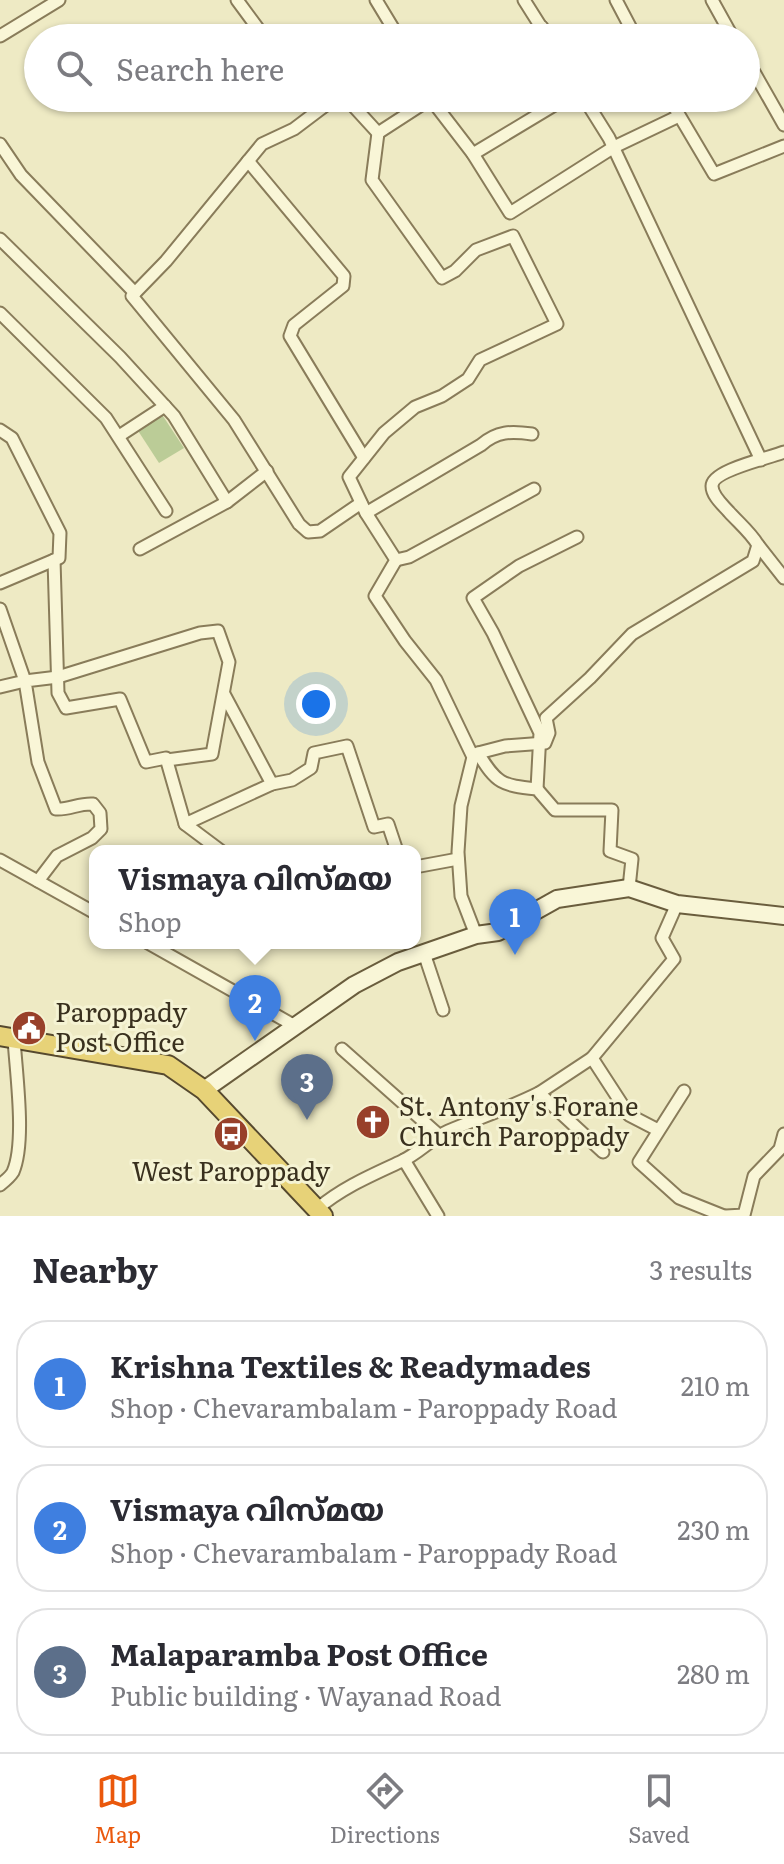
<!DOCTYPE html>
<html lang="en">
<head>
<meta charset="utf-8">
<style>
  :root { --surface:#fff; --page:#f2f2f3; --text:#2b2b33; --muted:#7c7c81; --line:#e1e1e2; --accent:#ea580c }
  body { margin:0; font-family:Literata,"Noto Sans Malayalam",serif; background:var(--page); color:var(--text) }
  .you { position:absolute; left:316px; top:704px; width:28px; height:28px; margin:-20px; border:6px solid #fff; border-radius:50%; background:#1a73e8; box-shadow:0 0 0 12px #1a73e833 }
  .badge { display:grid; place-items:center; width:52px; height:52px; border-radius:50%; background:var(--accent); color:#fff; font-size:26px; font-weight:700 }
  .pin { position:absolute; translate:-50% -66px; filter:drop-shadow(0 2px 4px #0008) }
  .pin::after { content:''; position:absolute; top:42px; width:28px; height:24px; background:inherit; clip-path:polygon(0 0,100% 0,50% 100%) }
  .popup { position:absolute; left:89px; top:845px; width:332px; height:104px; box-sizing:border-box; display:grid; place-content:center; border-radius:16px; background:var(--surface); filter:drop-shadow(0 2px 6px #0005); font-size:26px; white-space:nowrap; color:var(--muted) }
  .popup b { font-size:30px; color:var(--text) }
  .popup::after { content:''; position:absolute; left:50%; top:100%; margin-left:-16px; border:16px solid transparent; border-top-color:var(--surface) }
  .list { margin:0; padding:0; list-style:none }
  h2 { display:flex; justify-content:space-between; align-items:center; height:104px; margin:0; padding:0 32px; font-size:34px }
  h2 small { font-size:26px; font-weight:400; color:var(--muted) }
  .list li { display:grid; grid-template-columns:52px 1fr auto; gap:24px; align-items:center; box-sizing:border-box; height:128px; margin:0 16px 16px; padding:0 16px; border:2px solid var(--line); border-radius:32px }
  .list b { display:block; font-size:30px; white-space:nowrap }
  .list p { margin:0; font-size:26px; white-space:nowrap; color:var(--muted) }
  .list em { font-size:26px; font-style:normal; color:var(--muted) }
  .icon { flex:none; width:44px; height:44px; fill:none; stroke:currentColor; stroke-width:2; stroke-linecap:round; stroke-linejoin:round }
  .map { position:relative; flex:none; width:784px; height:1216px; overflow:hidden }
  .search { position:absolute; background:var(--surface); box-shadow:0 2px 6px #0004; left:24px; right:24px; top:24px; height:88px; display:flex; align-items:center; gap:20px; box-sizing:border-box; padding:0 28px; border-radius:44px; color:var(--muted); font-size:30px }
  .sheet { height:536px; background:var(--surface) }
  nav { display:flex; justify-content:space-around; align-items:center; box-sizing:border-box; height:112px; border-top:2px solid var(--line); background:var(--surface); font-size:22px; color:var(--muted) }
  nav a { display:grid; justify-items:center; gap:4px }
  nav .on { color:var(--accent) }
  .map>svg:first-child { display:block }
  .green { fill:#bbcc97 }
  .lines { fill:none; stroke-linecap:round; stroke-linejoin:round }
  .minor-casing { stroke:#897c5a; stroke-width:15 }
  .secondary-casing { stroke:#6a5d3d; stroke-width:20 }
  .trunk-casing { stroke:#56492e; stroke-width:22 }
  .minor { stroke:#f9f6d7; stroke-width:11 }
  .secondary { stroke:#f9f6d7; stroke-width:16 }
  .trunk { stroke:#e7d278; stroke-width:18 }
  .labels { text-anchor:middle; stroke-width:6; stroke-linejoin:round; paint-order:stroke }
  .poi-label { font-size:26px; fill:#39301e; stroke:#f5f3d3; text-anchor:start }
</style>
</head>
<body>
<div class="map">
<svg width="784" height="1216" viewBox="0 0 784 1216">
  <rect width="100%" height="100%" fill="#eeeac4"/>
  <polygon class="green" points="157,407 184,448 159,463 133,423"/>
  <g class="lines">
    <g class="minor-casing">
      <g id="minor">
        <polyline points="237,0 265,38"/>
        <polyline points="376,0 399,38"/>
        <polyline points="524,0 548,38"/>
        <polyline points="616,0 636,38"/>
        <polyline points="712,0 733,38"/>
        <polyline points="0,36 59,0"/>
        <polyline points="525,38 542,27"/>
        <polyline points="746,58 784,125"/>
        <polyline points="315,98 323,107"/>
        <polyline points="335,98 294,129 262,144 166,261 132,296 234,420 299,524 308,532 320,531 361,503"/>
        <polyline points="346,98 378,133 432,98"/>
        <polyline points="430,98 473,154 510,213 614,147 679,116"/>
        <polyline points="584,98 609,138 761,460"/>
        <polyline points="669,98 714,174 784,146"/>
        <polyline points="378,133 372,180 442,278 455,271 476,250 513,236 557,324 480,360 468,379 442,396 415,407 384,433 349,477 366,513 396,560 375,596 405,641 436,680 473,757 461,806 458,852 461,896 476,935"/>
        <polyline points="0,144 21,175 135,293"/>
        <polyline points="473,154 566,98"/>
        <polyline points="248,161 344,276 343,286 294,325 290,336 364,458"/>
        <polyline points="0,239 120,357 174,416 227,502 267,471"/>
        <polyline points="0,313 106,418 166,511"/>
        <polyline points="0,430 12,438 60,533 59,558 0,583"/>
        <polyline points="119,436 165,406"/>
        <path d="M366 513 481 445C497 431 511 431 532 434"/>
        <polyline points="758,545 784,578"/>
        <polyline points="140,549 227,502"/>
        <polyline points="54,560 58,693 66,708 120,699 146,762 166,758 185,824 272,784 292,780 311,768 314,753 347,746 374,827 388,824 397,851"/>
        <polyline points="396,560 409,557 534,489"/>
        <polyline points="0,609 25,681 0,687"/>
        <polyline points="224,694 272,784"/>
        <path d="M478 753 505 746 545 743 549 733 546 718 590 678 632 634 753 561 758 545C751 533 739 523 729 512 723 505 712 496 712 486 712 470 770 458 784 452"/>
        <path d="M473 757 478 753C497 784 501 785 537 789L555 810H612L610 851 632 859 629 888"/>
        <polyline points="537,789 540,733 493,633 473,598 519,566 577,537"/>
        <polyline points="185,824 221,851"/>
        <polyline points="0,860 95,913"/>
        <polyline points="415,867 458,859"/>
        <path d="M38 881 57 856 92 838 101 829 100 813 93 804C79 803 69 810 56 809L38 762 25 681 58 677 200 633 218 631 229 662 212 754 167 760"/>
        <polyline points="148,943 295,1026"/>
        <polyline points="424,953 443,1010"/>
        <polyline points="342,1049 440,1136"/>
        <polyline points="684,1091 639,1162 679,1198 724,1216"/>
        <polyline points="539,1093 592,1058"/>
        <polyline points="658,1130 629,1115 592,1058 674,959 662,938 677,904"/>
        <polyline points="404,1160 438,1216"/>
        <path d="M0 1185C5 1181 10 1177 13 1172 26 1142 16 1073 14 1039"/>
        <path d="M317 1209C343 1187 372 1175 402 1161 419 1153 432 1138 448 1131 479 1118 509 1108 539 1093L603 1152"/>
        <polyline points="726,1216 744,1215 754,1176 780,1149 784,1134"/>
      </g>
    </g>
    <g class="secondary-casing">
      <polyline id="secondary" points="204,1090 354,985 398,962 476,935 498,932 557,899 629,888 677,904 784,916"/>
    </g>
    <g class="trunk-casing">
      <polyline id="trunk" points="0,1036 168,1065 204,1090 323,1216"/>
    </g>
    <use href="#minor" class="minor"/>
    <use href="#secondary" class="secondary"/>
    <use href="#trunk" class="trunk"/>
  </g>
  <defs>
    <g id="civic-disc" transform="scale(1.8)"><circle r="9.5" fill="#98402a" stroke="#f5f3d3"/><path d="M-.6-6.5H3V-4.5H.6V-3L4-1V1h2V6H-6V1h2V-1L-.6-3ZM-1.2 2.5V6h2.4V2.5Z" fill="#fff"/></g>
    <g id="church-disc" transform="scale(1.8)"><circle r="9.5" fill="#98402a" stroke="#f5f3d3"/><path d="M-1.2-6h2.4v3.5h3.3v2.4h-3.3V6h-2.4V-.1h-3.3v-2.4h3.3Z" fill="#fff"/></g>
    <g id="bus-disc" transform="scale(1.8)"><circle r="9.5" fill="#98402a" stroke="#f5f3d3"/><path d="M-5-6H5V4H4V6H2V4H-2V6H-4V4H-5ZM-3.5-4V0h7V-4ZM-3.5 1.2v1.5H-2V1.2ZM2 1.2v1.5H3.5V1.2Z" fill="#fff"/></g>
  </defs>
  <g fill-rule="evenodd">
    <use href="#civic-disc" x="29" y="1028"/>
    <use href="#church-disc" x="373" y="1122"/>
    <use href="#bus-disc" x="231" y="1134"/>
  </g>
  <g class="labels">
    <g class="poi-label">
      <text x="55" y="1022">Paroppady<tspan x="55" dy="30">Post Office</tspan></text>
      <text x="399" y="1116">St. Antony's Forane<tspan x="399" dy="30">Church Paroppady</tspan></text>
      <text x="231" y="1181" text-anchor="middle">West Paroppady</text>
    </g>
  </g>
</svg>
<div class="you"></div>
<div class="pin badge" style="left:515px;top:955px;background:#3f7fe0">1</div>
<div class="pin badge" style="left:255px;top:1041px;background:#3f7fe0">2</div>
<div class="popup"><b>Vismaya വിസ്മയ</b>Shop</div>
<div class="pin badge" style="left:307px;top:1120px;background:#5c6f8a">3</div>
<div class="search"><svg class="icon" aria-label="search" viewBox="0 0 24 24"><circle cx="10" cy="10" r="6"/><path d="M15 15l6 6"/></svg>Search here</div>
</div>
<section class="sheet">
<h2>Nearby<small>3 results</small></h2>
<ul class="list">
<li><span class="badge" style="background:#3f7fe0">1</span><div><b>Krishna Textiles &amp; Readymades</b><p>Shop · Chevarambalam - Paroppady Road</p></div><em>210 m</em></li>
<li><span class="badge" style="background:#3f7fe0">2</span><div><b>Vismaya വിസ്മയ</b><p>Shop · Chevarambalam - Paroppady Road</p></div><em>230 m</em></li>
<li><span class="badge" style="background:#5c6f8a">3</span><div><b>Malaparamba Post Office</b><p>Public building · Wayanad Road</p></div><em>280 m</em></li>
</ul>
</section>
<nav>
<a class="on"><svg class="icon" aria-label="map" viewBox="0 0 24 24"><path d="M3 6l6-2 6 2 6-2v14l-6 2-6-2-6 2zM9 4v14M15 6v14"/></svg>Map</a>
<a><svg class="icon" aria-label="directions" viewBox="0 0 24 24"><path d="M12 3l9 9-9 9-9-9zM9 14v-3h6M13 9l2 2-2 2"/></svg>Directions</a>
<a><svg class="icon" aria-label="saved" viewBox="0 0 24 24"><path d="M7 4h10v16l-5-4-5 4z"/></svg>Saved</a>
</nav>
</body>
</html>
